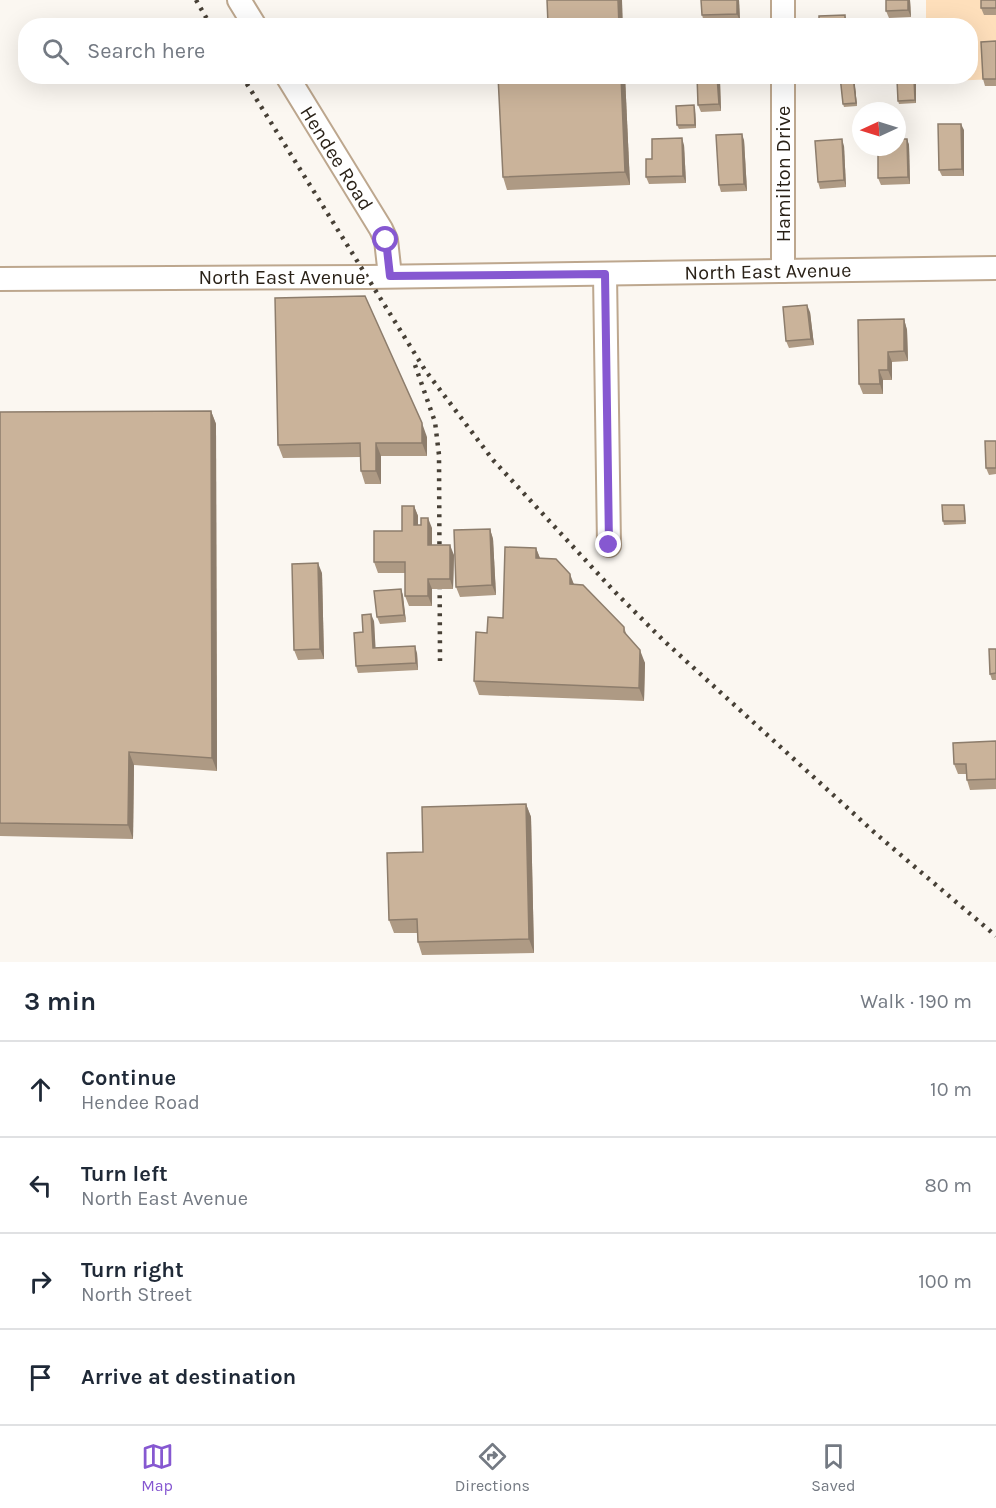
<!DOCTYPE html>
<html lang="en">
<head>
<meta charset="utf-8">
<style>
  :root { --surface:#fff; --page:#f2f2f3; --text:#1f2937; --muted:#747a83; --line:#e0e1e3; --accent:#8658d1 }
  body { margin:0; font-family:Karla,sans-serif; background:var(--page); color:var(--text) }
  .compass { position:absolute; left:852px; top:102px; width:54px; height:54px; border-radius:50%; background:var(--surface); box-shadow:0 6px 24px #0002; rotate:266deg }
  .stop { position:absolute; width:18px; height:18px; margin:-14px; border:4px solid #8658d1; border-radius:50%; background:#fff }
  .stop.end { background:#8658d1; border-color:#fff; box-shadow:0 2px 6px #0008 }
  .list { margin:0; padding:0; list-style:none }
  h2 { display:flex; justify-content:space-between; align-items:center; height:78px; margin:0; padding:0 24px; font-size:26px }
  h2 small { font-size:20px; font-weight:400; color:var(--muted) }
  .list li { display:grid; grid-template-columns:39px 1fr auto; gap:18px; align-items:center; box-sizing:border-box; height:96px; padding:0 24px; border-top:2px solid var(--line) }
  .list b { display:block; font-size:22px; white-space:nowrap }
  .list p { margin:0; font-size:20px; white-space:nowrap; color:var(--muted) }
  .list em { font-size:20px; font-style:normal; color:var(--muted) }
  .icon { flex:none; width:33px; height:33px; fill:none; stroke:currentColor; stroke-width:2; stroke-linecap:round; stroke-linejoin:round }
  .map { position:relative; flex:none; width:996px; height:962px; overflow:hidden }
  .search { position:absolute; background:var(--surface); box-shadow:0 6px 24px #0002; left:18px; right:18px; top:18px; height:66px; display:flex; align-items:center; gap:15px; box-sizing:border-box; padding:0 21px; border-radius:24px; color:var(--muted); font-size:22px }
  .sheet { height:462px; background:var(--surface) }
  nav { display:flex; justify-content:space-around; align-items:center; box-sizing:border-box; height:84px; border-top:2px solid var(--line); background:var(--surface); font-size:16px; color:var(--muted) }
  nav a { display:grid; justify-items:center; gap:3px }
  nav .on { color:var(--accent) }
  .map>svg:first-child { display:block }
  .green { fill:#fedfbb }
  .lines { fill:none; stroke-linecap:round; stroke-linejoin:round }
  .minor-casing { stroke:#bda78e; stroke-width:26 }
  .minor { stroke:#fff; stroke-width:22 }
  .rail { stroke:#474036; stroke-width:4.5; stroke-dasharray:3 6; stroke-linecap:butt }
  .wall { fill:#ae9a84 }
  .shaded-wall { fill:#8d7d6c }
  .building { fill:#cab39a; stroke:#8d7d6c; stroke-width:1.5 }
  .route { stroke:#8658d1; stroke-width:8 }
  .labels { text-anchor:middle; stroke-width:4.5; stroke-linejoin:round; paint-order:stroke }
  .street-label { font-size:20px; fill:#2a2218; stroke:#fff }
</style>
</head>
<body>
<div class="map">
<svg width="996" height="962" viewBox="0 0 996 962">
  <rect width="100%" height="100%" fill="#fbf7f1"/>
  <polygon class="green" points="926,0 996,0 996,79 926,82 926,77 970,76 970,26 926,25"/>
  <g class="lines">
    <g class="minor-casing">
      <g id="minor">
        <polyline points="239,0 255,26"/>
        <polyline points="783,0 783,26"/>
        <polyline points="287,76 381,229 386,240 390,276"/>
        <polyline points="783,76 783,271"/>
        <polyline points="605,274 609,545"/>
        <polyline points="0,279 367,277 996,268"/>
      </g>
    </g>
    <use href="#minor" class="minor"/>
    <g class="rail">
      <polyline points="196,0 211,26"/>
      <polyline points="242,76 425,370 493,460 613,590 663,640 875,833 996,936"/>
      <polyline points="415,365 435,422 439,455 440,661"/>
    </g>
  </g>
  <g class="wall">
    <polygon points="547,0 623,26 549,26"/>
    <polygon points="739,0 740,21 704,22 702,15"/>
    <polygon points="886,0 910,0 911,17 889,18 886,11"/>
    <polygon points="996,0 996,15 984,15 981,8"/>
    <polygon points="996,41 996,86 985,86 983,79"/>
    <polygon points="498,76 625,76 630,185 507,190 503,177"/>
    <polygon points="697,76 718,76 720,81 721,111 701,112 698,105"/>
    <polygon points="840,76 854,76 857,106 844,107 843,104"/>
    <polygon points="914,79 916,83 916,103 899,104 898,101"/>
    <polygon points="695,108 696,128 679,129 677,125"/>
    <polygon points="964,130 964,176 942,176 939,170"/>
    <polygon points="907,139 909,145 910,184 881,185 878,178"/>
    <polygon points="744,140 747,191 721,192 719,185"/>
    <polygon points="684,145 686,183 649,184 646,177 652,159"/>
    <polygon points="844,146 846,187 820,189 818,182"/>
    <polygon points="810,312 814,345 789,348 786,341"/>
    <polygon points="904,319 907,330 908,361 892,362 892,380 883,380 883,394 863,394 859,384"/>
    <polygon points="211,411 216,424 217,771 134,765 133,839 0,836 0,412"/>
    <polygon points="427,437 427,456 381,456 381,484 365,484 361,471 360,457 283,458 278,445"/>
    <polygon points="996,441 996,474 989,475 986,468"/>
    <polygon points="414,506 418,516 418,525 432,528 432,545 454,555 453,589 432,589 432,606 409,606 405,596 405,573 378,573 374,562 402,531"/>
    <polygon points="965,508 966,524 944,525 943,521"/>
    <polygon points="490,529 493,539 496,595 460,597 456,587"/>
    <polygon points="536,548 540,558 574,584 624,627 627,636 645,663 644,701 479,695 474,681 487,633 503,618"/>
    <polygon points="322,573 324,659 298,660 294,650"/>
    <polygon points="401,589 403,596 406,622 380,624 377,617"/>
    <polygon points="374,621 375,648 417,653 418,670 358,673 356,666 363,632"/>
    <polygon points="996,649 996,680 992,680 990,674"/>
    <polygon points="996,741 996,789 970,790 967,780 966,774 958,774 954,764"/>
    <polygon points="526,804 531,817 534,953 422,955 418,942 417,933 394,933 389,920 423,852"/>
  </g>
  <g class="shaded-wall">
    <polygon points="618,0 622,0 623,26 619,26"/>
    <polygon points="737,0 739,0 740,21 737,14"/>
    <polygon points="908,0 910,0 911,17 908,10"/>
    <polygon points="845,15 847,22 848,26 845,26"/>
    <polygon points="621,76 625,76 630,185 625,172"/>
    <polygon points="717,76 720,81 721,111 719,104"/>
    <polygon points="853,76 854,76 857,106 856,103"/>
    <polygon points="914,79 916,83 916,103 915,100"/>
    <polygon points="694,105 695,108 696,128 695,125"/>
    <polygon points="961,124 964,130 964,176 962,169"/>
    <polygon points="742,134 744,140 747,191 744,184"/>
    <polygon points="682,138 684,145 686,183 683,176"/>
    <polygon points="842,139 844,146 846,187 844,180"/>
    <polygon points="907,139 909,145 910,184 908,177"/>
    <polygon points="807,305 810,312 814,345 811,339"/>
    <polygon points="904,319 907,330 908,361 904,351"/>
    <polygon points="888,352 892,362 892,380 888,370"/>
    <polygon points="879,370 883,380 883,394 880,384"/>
    <polygon points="211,411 216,424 217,771 212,758"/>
    <polygon points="422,423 427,437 427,456 422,443"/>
    <polygon points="376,443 381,456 381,484 376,471"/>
    <polygon points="414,506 418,516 418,535 414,525"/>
    <polygon points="428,518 432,528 432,555 428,545"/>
    <polygon points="490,529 493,539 496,595 492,585"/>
    <polygon points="450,545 454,555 453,589 450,579"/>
    <polygon points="536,548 541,561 536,558"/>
    <polygon points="318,563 322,573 324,659 320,649"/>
    <polygon points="570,574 575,587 570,584"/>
    <polygon points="428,579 432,589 432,606 428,596"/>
    <polygon points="401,589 403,596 406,622 404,615"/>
    <polygon points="371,614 374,621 376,655 373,648"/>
    <polygon points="415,646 417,653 418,670 416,663"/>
    <polygon points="640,650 645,663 644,701 639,688"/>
    <polygon points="129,752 134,765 133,839 128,825"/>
    <polygon points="526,804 531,817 534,953 529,939"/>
  </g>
  <g class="building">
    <polygon points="547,0 618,0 619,26 565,26 565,23 548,24"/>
    <polygon points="701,0 737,0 737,14 702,15"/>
    <polygon points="886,0 908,0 908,10 886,11"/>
    <rect x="981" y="0" width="15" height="8"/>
    <polygon points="845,15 845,26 819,26 819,16"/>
    <polygon points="996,41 996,79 983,79 981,42"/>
    <polygon points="498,76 621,76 625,172 503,177"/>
    <polygon points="697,76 717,76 719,104 698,105"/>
    <polygon points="840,76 853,76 856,103 843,104"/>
    <polygon points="914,79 915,100 898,101 897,80"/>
    <polygon points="694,105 695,125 677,125 676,106"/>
    <polygon points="938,124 961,124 962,169 939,170"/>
    <polygon points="742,134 744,184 719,185 716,135"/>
    <polygon points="682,138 683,176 646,177 646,159 652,159 652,139"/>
    <polygon points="842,139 844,180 818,182 815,141"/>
    <polygon points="897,139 907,139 908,177 878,178 878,147 897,147"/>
    <polygon points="365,296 422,423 422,443 376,443 376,471 361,471 360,443 278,445 275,298"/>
    <polygon points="807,305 811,339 786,341 783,307"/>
    <polygon points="904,319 904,351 888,352 888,370 879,370 880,384 859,384 858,320"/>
    <polygon points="211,411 212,758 129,752 128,825 0,823 0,412"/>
    <polygon points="985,441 996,441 996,468 986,468"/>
    <polygon points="942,505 964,505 965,521 943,521"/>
    <polygon points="402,506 414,506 414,525 421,525 421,518 428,518 428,545 450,545 450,579 428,579 428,596 405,596 405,562 374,562 374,531 402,531"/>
    <polygon points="490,529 492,585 456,587 454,530"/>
    <polygon points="505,547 536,548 536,558 556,559 570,574 570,584 583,585 624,627 624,632 640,650 639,688 474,681 476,632 487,633 488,617 503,618"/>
    <polygon points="318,563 320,649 294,650 292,564"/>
    <polygon points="401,589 404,615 377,617 374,591"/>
    <polygon points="371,614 373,648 415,646 416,663 356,666 354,633 363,632 362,615"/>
    <polygon points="989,649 996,649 996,673 990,674"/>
    <polygon points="996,741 996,779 967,780 966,764 954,764 953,743"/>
    <polygon points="526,804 529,939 418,942 417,919 389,920 387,853 423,852 422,807"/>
  </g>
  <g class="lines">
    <polyline class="route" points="386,240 390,276 605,274 609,545"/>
  </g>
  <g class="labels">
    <g class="street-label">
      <text transform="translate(337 158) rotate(58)" y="7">Hendee Road</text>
      <text transform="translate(783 174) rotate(-90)" y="7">Hamilton Drive</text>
      <text transform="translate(768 271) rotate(-1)" y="7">North East Avenue</text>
      <text x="282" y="284">North East Avenue</text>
    </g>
  </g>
</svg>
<svg class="compass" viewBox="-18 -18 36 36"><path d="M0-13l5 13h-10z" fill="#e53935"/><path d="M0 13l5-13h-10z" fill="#747a83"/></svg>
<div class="stop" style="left:386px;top:240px"></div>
<div class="stop end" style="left:609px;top:545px"></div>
<div class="search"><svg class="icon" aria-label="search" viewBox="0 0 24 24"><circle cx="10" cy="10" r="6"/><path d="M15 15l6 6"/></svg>Search here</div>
</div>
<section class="sheet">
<h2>3 min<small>Walk · 190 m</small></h2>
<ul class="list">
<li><svg class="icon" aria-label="ahead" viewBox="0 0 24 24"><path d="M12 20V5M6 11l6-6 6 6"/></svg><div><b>Continue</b><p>Hendee Road</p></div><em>10 m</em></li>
<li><svg class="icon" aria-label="left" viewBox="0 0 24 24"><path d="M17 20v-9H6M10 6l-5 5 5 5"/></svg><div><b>Turn left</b><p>North East Avenue</p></div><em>80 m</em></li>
<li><svg class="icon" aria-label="right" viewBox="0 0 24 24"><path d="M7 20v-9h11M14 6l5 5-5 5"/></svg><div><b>Turn right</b><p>North Street</p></div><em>100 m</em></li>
<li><svg class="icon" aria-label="arrive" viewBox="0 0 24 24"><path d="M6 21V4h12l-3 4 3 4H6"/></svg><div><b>Arrive at destination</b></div></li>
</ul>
</section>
<nav>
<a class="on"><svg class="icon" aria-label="map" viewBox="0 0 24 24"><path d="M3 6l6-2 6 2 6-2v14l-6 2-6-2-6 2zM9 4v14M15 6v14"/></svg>Map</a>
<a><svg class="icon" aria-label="directions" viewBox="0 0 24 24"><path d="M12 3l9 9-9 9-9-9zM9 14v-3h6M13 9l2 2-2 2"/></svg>Directions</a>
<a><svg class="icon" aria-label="saved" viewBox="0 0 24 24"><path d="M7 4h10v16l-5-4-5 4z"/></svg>Saved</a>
</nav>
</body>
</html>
